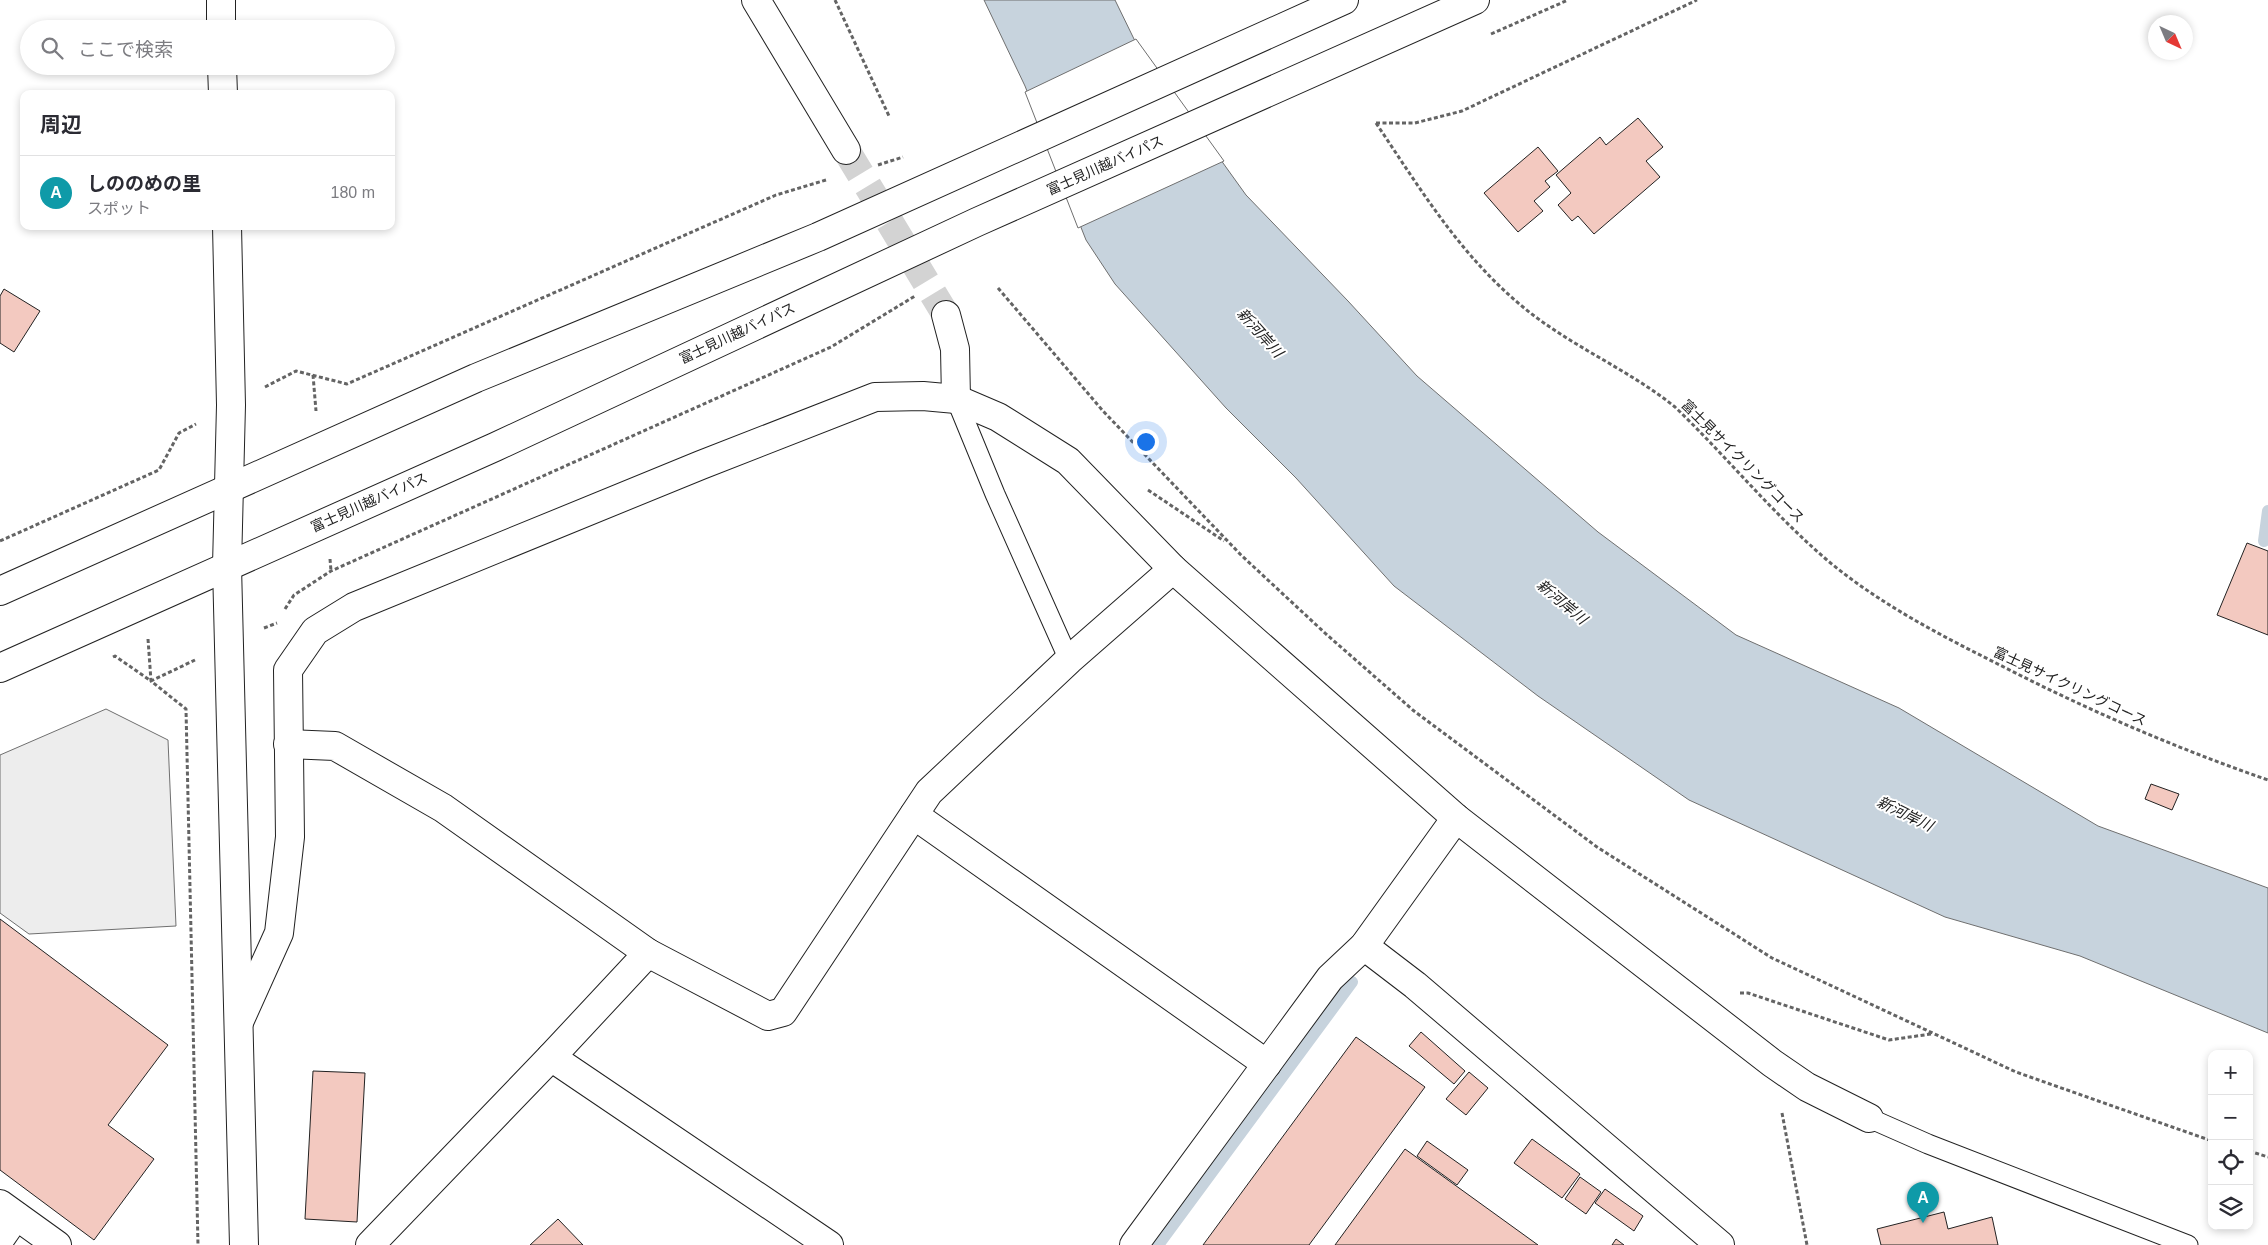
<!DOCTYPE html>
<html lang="ja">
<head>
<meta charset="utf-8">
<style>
  :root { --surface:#fff; --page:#f7f7f7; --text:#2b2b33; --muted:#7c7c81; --line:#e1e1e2; --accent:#c62828 }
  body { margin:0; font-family:Arial,"Noto Sans JP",sans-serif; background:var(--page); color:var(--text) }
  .controls { position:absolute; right:15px; bottom:15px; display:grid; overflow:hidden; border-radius:10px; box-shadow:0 2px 8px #0003 }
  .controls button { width:45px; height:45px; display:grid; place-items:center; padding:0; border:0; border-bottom:1px solid var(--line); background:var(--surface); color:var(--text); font:25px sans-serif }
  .compass { position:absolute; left:2148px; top:15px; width:45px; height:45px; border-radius:50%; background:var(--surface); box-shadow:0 2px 8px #0003; rotate:136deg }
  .you { position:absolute; left:1145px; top:441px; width:18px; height:18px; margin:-12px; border:4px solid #fff; border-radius:50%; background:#1a73e8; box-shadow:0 0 0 8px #1a73e833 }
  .badge { display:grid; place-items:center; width:32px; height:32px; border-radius:50%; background:var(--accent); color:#fff; font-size:16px; font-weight:700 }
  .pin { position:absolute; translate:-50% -41px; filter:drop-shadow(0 1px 2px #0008) }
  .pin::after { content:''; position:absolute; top:26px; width:18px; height:15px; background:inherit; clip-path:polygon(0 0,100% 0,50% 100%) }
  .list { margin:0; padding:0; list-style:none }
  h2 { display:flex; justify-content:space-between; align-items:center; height:65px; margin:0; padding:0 20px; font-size:21px }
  h2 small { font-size:16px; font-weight:400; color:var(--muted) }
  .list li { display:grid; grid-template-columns:32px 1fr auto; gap:15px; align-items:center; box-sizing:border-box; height:75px; padding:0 20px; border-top:1px solid var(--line) }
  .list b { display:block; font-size:19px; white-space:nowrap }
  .list p { margin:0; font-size:16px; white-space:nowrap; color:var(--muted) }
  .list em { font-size:16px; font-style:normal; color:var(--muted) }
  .icon { flex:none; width:28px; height:28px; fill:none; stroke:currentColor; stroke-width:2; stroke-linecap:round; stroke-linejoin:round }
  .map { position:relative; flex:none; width:2268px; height:1245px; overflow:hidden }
  .search { position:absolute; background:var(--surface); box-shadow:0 2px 8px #0003; left:20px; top:20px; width:375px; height:55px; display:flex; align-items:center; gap:12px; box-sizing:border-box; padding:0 18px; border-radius:28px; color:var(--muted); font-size:19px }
  .panel { position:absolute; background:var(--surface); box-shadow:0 2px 8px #0003; left:20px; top:90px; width:375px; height:140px; border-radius:10px }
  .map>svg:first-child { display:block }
  .parking { fill:#ededed; stroke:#6f6f6f }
  .water { fill:#c7d3dd; stroke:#6f6f6f }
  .pier { fill:#fff; stroke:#6f6f6f }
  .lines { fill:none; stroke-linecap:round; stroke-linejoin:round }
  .stream { stroke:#c7d3dd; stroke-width:12 }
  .building { fill:#f3c9c0; stroke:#222 }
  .street-tunnel { stroke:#d3d3d3; stroke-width:28; stroke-dasharray:28 14; stroke-linecap:butt }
  .lane-casing { stroke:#222; stroke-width:21 }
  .street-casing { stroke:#222; stroke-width:30 }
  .secondary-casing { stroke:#222; stroke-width:30 }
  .highway-casing { stroke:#222; stroke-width:30 }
  .path { stroke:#646464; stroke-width:3; stroke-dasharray:4 2.5; stroke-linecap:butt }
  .lane { stroke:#fff; stroke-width:19 }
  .street { stroke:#fff; stroke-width:28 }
  .secondary { stroke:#fff; stroke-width:28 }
  .highway { stroke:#fff; stroke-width:28 }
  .labels { text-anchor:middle; stroke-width:4; stroke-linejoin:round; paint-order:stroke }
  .street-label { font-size:14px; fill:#222; stroke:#fff }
  .water-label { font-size:15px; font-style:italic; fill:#222; stroke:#fff }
</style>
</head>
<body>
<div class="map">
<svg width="2268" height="1245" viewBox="0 0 2268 1245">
  <rect width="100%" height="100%" fill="#fff"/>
  <polygon class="parking" points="106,709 168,740 176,926 29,934 0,913 0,755"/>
  <polygon class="water" points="984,0 1115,0 1134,39 1246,195 1348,301 1417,376 1598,532 1736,635 1899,708 2098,826 2268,888 2268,1033 2080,956 1945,917 1689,800 1538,696 1394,586 1296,478 1226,408 1115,284 1086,240 1025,86"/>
  <polygon class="pier" points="1136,39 1224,161 1078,228 1025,92"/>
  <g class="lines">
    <g class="stream">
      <polyline points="2264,541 2268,511"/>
      <polyline points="1158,1245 1352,982"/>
    </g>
  </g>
  <g class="building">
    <polygon points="1638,118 1663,147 1646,161 1660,177 1594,234 1578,216 1572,221 1558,205 1571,193 1556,175 1600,137 1606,145"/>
    <polygon points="1538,147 1558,171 1545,181 1550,187 1534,201 1543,211 1518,232 1484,193"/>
    <polygon points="4,289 40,311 14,352 0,343 0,296"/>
    <polygon points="2247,543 2268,551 2268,635 2217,615"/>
    <polygon points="2151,784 2179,794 2172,810 2145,799"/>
    <polygon points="0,919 168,1045 108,1125 154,1159 94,1240 0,1170"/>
    <polygon points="1421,1032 1465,1071 1454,1084 1409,1046"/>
    <polygon points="1356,1037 1425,1087 1309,1245 1203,1245"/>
    <polygon points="313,1071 365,1073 357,1222 305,1219"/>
    <polygon points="1469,1072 1488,1088 1466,1115 1446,1099"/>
    <polygon points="1532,1139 1580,1174 1562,1198 1514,1163"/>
    <polygon points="1427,1141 1468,1170 1457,1185 1417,1156"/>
    <polygon points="1405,1149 1538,1245 1335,1245"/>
    <polygon points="1580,1177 1601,1192 1586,1214 1565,1199"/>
    <polygon points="1605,1189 1643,1216 1634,1231 1595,1203"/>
    <polygon points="1944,1212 1948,1229 1992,1217 1998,1245 1881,1245 1877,1229"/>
    <polygon points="558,1219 583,1245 530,1245"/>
    <polygon points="1616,1239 1624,1245 1612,1245"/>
  </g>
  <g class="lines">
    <polyline class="street-tunnel" points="846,150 946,315"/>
    <g class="lane-casing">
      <g id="lane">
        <polyline points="956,399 995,494 1069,660"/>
        <polyline points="1869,1118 1928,1144 2188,1245"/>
      </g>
    </g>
    <g class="street-casing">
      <g id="street">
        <polyline points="756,0 846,150"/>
        <polyline points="946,315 955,349 956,399"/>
        <polyline points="288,744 335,746 443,808 648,953 768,1016 783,1012 929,792 1069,660 1173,569"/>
        <polyline points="914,815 1267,1064"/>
        <polyline points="1364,946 1415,985 1720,1245"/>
        <polyline points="239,1022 279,933 290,837 288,670 315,631 354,607 701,465 875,397 923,396 956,399 998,417 1068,461 1173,569 1456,818 1772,1063 1807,1087 1869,1118"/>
        <polyline points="551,1057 829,1245"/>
        <polyline points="0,1204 57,1245"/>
        <polyline points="0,1239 16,1216"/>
        <polyline points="370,1245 551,1057 648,953"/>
        <polyline points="1134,1245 1330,978 1364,946 1456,818"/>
      </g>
    </g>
    <g class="secondary-casing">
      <g id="secondary">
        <polyline points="221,0 221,29"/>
        <polyline points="222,66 223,94"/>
        <polyline points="227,226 231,405 227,566 244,1245"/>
      </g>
    </g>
    <g class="highway-casing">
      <g id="highway">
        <polyline points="0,591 476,378 818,237 1344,0"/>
        <polyline points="0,668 495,447 977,222 1475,0"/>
      </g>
    </g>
    <g class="path">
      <polyline points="835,0 889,116"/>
      <polyline points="1491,34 1568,0"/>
      <path d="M1376 123C1421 190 1460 255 1523 307 1570 346 1628 369 1675 407 1727 457 1772 513 1827 560 1877 602 1936 633 1994 662 2083 708 2173 747 2268 780"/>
      <polyline points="1376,123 1415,123 1462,111 1697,0"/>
      <polyline points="878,165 903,157"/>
      <polyline points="998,288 1103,411 1241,555 1326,634 1414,711 1597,847 1772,958 2016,1072 2212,1141"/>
      <polyline points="313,375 316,411"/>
      <polyline points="265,387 296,371 347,384 776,195 826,180"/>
      <polyline points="1148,490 1224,541"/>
      <polyline points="0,541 159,470 179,433 196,424"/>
      <polyline points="330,559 331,571"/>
      <polyline points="285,609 294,595 331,571 831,347 915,296"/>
      <polyline points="264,628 277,623"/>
      <polyline points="148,639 151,681 186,709 198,1245"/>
      <polyline points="113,657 115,656 151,681 195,660"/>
      <polyline points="1740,993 1748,993 1889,1040 1931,1034"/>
      <polyline points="1782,1113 1807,1245"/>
      <polyline points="2249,1151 2268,1157"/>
    </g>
    <use href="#lane" class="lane"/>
    <use href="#street" class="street"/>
    <use href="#secondary" class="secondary"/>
    <use href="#highway" class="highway"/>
  </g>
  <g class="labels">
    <g class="street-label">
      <text transform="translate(1105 165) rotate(-24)" y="5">富士見川越バイパス</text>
      <text transform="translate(737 333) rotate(-25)" y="5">富士見川越バイパス</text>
      <text transform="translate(1743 461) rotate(45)" y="5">富士見サイクリングコース</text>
      <text transform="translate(369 502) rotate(-24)" y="5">富士見川越バイパス</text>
      <text transform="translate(2070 686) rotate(25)" y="5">富士見サイクリングコース</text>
    </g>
    <g class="water-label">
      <text transform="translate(1260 333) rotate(48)" y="5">新河岸川</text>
      <text transform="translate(1562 602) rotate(40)" y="5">新河岸川</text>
      <text transform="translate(1905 814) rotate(26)" y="5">新河岸川</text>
    </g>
  </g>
</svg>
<div class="controls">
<button>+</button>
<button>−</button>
<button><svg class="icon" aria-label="locate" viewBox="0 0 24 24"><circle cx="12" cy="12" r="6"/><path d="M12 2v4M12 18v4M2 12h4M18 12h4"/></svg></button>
<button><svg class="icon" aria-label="layers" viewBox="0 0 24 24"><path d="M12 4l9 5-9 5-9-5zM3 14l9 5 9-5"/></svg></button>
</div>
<svg class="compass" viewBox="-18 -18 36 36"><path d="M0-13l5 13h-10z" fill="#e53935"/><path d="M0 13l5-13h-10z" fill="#7c7c81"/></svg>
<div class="you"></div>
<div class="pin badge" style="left:1923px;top:1223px;background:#0f9aa8">A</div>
<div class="search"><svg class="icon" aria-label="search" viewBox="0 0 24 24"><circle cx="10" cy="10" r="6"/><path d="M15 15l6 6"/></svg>ここで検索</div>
<section class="panel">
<h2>周辺<small></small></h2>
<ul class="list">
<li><span class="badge" style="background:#0f9aa8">A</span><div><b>しののめの里</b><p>スポット</p></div><em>180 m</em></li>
</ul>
</section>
</div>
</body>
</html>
